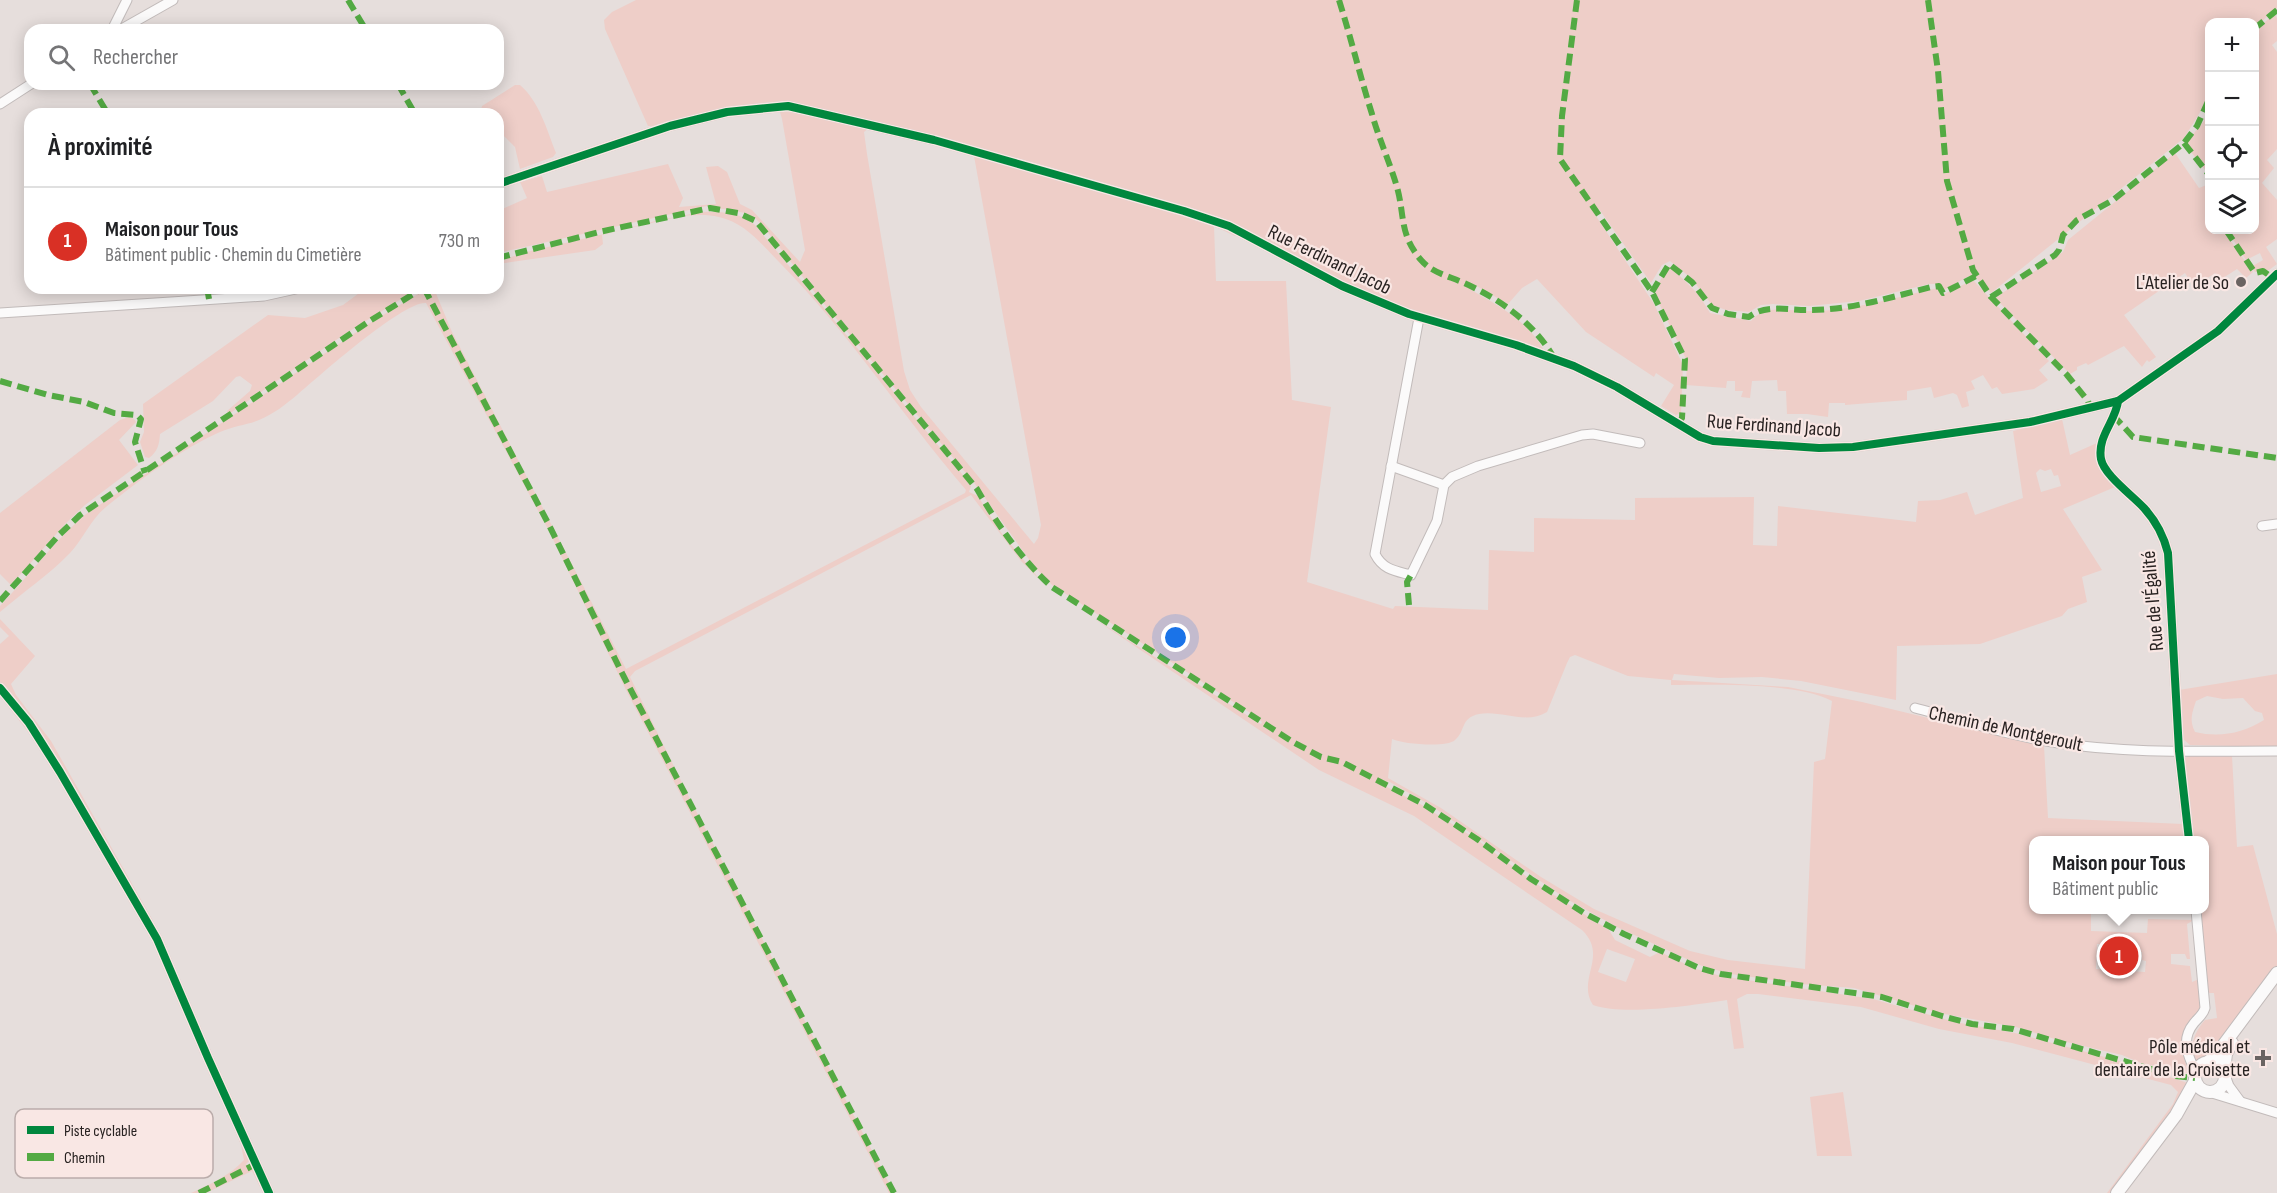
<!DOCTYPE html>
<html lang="fr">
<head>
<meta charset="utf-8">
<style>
  :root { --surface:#fff; --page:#f6f6f6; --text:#202124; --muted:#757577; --line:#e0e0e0; --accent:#d93025 }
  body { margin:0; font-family:"Sofia Sans Condensed",sans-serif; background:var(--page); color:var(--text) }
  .controls { position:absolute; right:18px; top:18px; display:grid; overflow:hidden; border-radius:12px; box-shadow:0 3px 15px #0003 }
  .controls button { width:54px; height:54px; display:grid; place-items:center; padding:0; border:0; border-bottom:2px solid var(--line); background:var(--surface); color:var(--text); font:30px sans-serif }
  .you { position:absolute; left:1176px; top:638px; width:21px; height:21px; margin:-15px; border:4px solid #fff; border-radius:50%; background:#1a73e8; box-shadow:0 0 0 9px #1a73e833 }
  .badge { display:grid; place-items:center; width:39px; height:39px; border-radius:50%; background:var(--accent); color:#fff; font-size:20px; font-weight:700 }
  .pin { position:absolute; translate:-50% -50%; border:3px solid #fff; box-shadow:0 2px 6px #0006 }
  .popup { position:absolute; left:2029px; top:836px; width:180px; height:78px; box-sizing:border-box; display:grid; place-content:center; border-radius:12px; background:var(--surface); filter:drop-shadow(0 2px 4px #0005); font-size:20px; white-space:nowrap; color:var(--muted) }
  .popup b { font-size:22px; color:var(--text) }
  .popup::after { content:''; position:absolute; left:50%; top:100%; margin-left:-12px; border:12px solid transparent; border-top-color:var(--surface) }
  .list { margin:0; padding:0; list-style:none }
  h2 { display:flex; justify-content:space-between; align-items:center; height:78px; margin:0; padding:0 24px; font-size:26px }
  h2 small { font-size:20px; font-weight:400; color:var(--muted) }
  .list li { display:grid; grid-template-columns:39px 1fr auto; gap:18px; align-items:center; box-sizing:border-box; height:108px; padding:0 24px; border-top:2px solid var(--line) }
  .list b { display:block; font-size:22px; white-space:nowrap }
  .list p { margin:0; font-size:20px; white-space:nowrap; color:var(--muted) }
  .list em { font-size:20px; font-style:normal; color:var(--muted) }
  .icon { flex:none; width:33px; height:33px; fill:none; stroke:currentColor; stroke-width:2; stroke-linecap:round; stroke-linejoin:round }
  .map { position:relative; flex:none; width:2277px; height:1193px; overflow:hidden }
  .search { position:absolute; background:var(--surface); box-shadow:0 3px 15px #0003; left:24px; top:24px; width:480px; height:66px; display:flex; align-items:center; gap:15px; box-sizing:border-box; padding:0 21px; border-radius:18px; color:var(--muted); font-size:22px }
  .panel { position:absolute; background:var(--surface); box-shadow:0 3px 15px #0003; left:24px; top:108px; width:480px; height:186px; border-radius:18px }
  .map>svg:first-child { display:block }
  .green { fill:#eecec8; fill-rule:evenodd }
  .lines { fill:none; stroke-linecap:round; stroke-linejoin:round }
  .minor-casing { stroke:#c2bbba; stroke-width:11 }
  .secondary-casing { stroke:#c2bbba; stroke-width:14 }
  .minor { stroke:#fbfafa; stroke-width:9 }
  .secondary { stroke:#fbfafa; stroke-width:12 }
  .quiet { stroke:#53aa43; stroke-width:6; stroke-dasharray:12 6; stroke-linecap:butt }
  .cycleway-casing { stroke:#f9e7e4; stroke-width:11 }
  .cycleway { stroke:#00873e; stroke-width:8 }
  .poi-dot { fill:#6a6462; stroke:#f9e7e4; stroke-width:2 }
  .labels { text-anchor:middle; stroke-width:4.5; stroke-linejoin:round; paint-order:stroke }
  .street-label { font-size:20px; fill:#282221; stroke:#f9e7e4 }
  .poi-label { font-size:20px; fill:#282221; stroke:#f9e7e4; text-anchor:end }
  .key { fill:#f9e7e4; stroke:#baacaa; stroke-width:1.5 }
  .key-label { font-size:16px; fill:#282221 }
</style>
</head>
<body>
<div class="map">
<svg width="2277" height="1193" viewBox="0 0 2277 1193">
  <rect width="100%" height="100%" fill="#e6dedc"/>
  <g class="green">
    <path d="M636 0H2277V8L2255 27 2254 22H2210L2209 93 2204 106 2184 138 1991 293 1974 276H1969L1944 290 1941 284H1929L1859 301 1809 306 1773 304 1761 305 1749 312 1726 310 1712 305 1691 278 1670 261 1662 265 1651 283 1599 209 1594 213 1654 304 1683 365 1681 413 1676 415 1661 406 1674 385 1656 373 1654 377 1586 332 1537 279 1522 288 1508 304 1473 284 1470 289C1498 306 1528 320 1544 351L1412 311 1328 275 1238 227 1235 236 1214 226 1216 281H1286L1292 400 1331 407 1307 582 1393 609 1395 606 1488 610 1489 550 1534 552V518L1635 520V498L1754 497 1753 545 1777 546 1778 506 1916 522 1918 501 1940 500 1967 492 1975 515 2023 498 2013 431 2062 419 2070 455 2097 443 2104 473 2115 487 2063 509 2102 570 2082 577 2087 602 2068 609 2062 616 1980 644 1897 646 1896 700 1801 681 1762 677 1719 678 1674 674 1672 680 1788 687 1862 702 2044 746 2048 818 2183 824 2184 840H2034V910H2091V931L2147 933 2148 919 2194 920 2187 924 2190 959H2187L2185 954H2171V964L2190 966 2192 982 2199 979 2202 1008C2183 1033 2176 1043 2190 1074L2141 1063 2122 1055 2058 1040 2016 1027 1939 1013 1854 988 1801 984 1731 974 1702 966 1617 927 1565 898 1430 805 1388 781 1385 786 1422 805 1476 839 1535 883 1609 930 1615 940 1650 957 1660 952 1696 969 1721 976 1873 999 1955 1022 2015 1033 2116 1060 2188 1083 2184 1096 2112 1193H2107L2173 1104 2178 1092 2171 1085 2012 1043 1939 1029 1861 1007 1758 994H1747L1737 999 1744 1048 1734 1049 1727 1000C1693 1005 1625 1016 1593 1005 1576 979 1609 956 1582 930L1414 816 1319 770 1090 616 1261 724 1262 722 1255 716 1052 585 1033 565 975 484 820 299 762 225 756 219 745 213 707 206 498 253V211L527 198 520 182 542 176 547 192 668 164 683 198 679 207 716 204 706 167 718 166 727 172 740 204 752 210 800 262 805 250 782 119 779 109 774 102 738 106 659 126H648L605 29 604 20 612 12ZM869 128 976 148 974 156 1041 525 1038 538 1034 544 921 407 910 390 904 371 867 154 864 132ZM2040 469 2045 471 2051 469 2054 476 2058 475 2061 486 2041 492 2036 473ZM1575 655 1628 676 1671 680V685C1713 685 1795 682 1832 701L1825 759 1814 762 1805 969 1728 960 1690 951 1594 909 1541 877 1441 808 1388 778 1392 739C1402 744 1447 748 1455 740 1466 731 1460 718 1479 714 1502 710 1526 725 1547 712L1567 663 1570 657ZM2097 944H2116V952H2142V960L2146 961 2145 972 2096 969ZM1607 949 1635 959 1626 982 1598 972Z"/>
    <polygon points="2274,14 2277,18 2277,41 2272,45 2277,52 2277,149 2267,160 2274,168 2262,183 2277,200 2277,239 2266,247 2277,264 2269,270 2255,272 2251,267 2263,260 2260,253 2246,260 2227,230 2254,230 2255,31"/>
    <path d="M515 85H520C539 101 547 130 556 153L553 157 520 169 515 147 498 130V114H484L481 110 482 106Z"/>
    <polygon points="2209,105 2209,175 2185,144 2204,121"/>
    <polygon points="2175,153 2199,188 2209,184 2210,230 2223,230 2253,272 2246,278 2237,269 2220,280 2215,273 2194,287 2185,273 2124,315 2156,357 2149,362 2147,360 2142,367 2124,346 2088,365 2086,363 2077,367 2077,370 2070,374 1995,298 2063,252 2068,240"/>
    <path d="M699 212C717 211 741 212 755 225L967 480 971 486 969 492 978 496 999 530 1041 581 1021 561 971 495 635 671 630 677 693 805 894 1193H889L626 690 548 529 426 303C403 301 318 377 297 395 286 404 274 414 259 420 247 425 233 426 220 432 183 448 138 481 106 507 91 519 83 539 70 553 49 575 23 592 0 612V606C29 576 54 541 86 514L373 321 428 288H437L435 291 452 332 626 669 965 493 966 490C902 415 849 333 780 263 762 245 746 223 719 217 685 209 636 227 602 235L603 244 595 250 498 264V262L522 253Z"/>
    <path d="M1668 267H1671L1699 295 1710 313 1751 321C1765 304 1787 311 1807 311 1850 312 1896 297 1938 288L1942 295 1973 280 2049 361 2039 370 2048 380 2034 389 2002 394 1997 387 1992 389 1983 375 1971 381 1975 389 1966 392 1969 406 1962 408 1957 395 1953 393 1934 398 1931 387 1907 391V400L1845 405V403H1829L1828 417 1807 414H1787L1786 391H1778L1777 380 1752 381 1750 398 1741 397 1743 391H1735V381H1727L1726 388 1686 385 1687 361 1655 295 1656 288Z"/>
    <path d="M366 288H414L409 294 342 336 229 414 227 411 250 391 252 385 240 376 236 377 213 401 160 434C159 445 158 451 149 458L145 457 140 442 144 432 143 404 268 315 305 318 343 305Z"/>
    <polygon points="129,417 134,419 136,422 119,440 138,465 85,505 65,524 11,585 0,574 0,513 120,420"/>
    <polygon points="0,619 35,656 11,684 16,695 51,741 152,919 274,1193 272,1193 152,925 0,684 0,644 9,636 0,627"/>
    <path d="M2277 674V747L2190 745 2182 738 2179 690ZM2207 696 2223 699 2243 698 2255 711 2262 713 2264 720C2243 733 2220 738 2195 732 2189 720 2192 713 2196 701Z"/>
    <path d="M0 692 26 723 148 927 248 1152 249 1161 246 1164 249 1170 254 1168 266 1193H263L252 1171 206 1193H191C211 1184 229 1176 244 1160L241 1145 156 944 53 770 32 737 0 696Z"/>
    <path d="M2188 756H2232L2237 847 2253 845 2277 934V969L2209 1054 2197 1063C2189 1046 2193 1034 2205 1020L2217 1018 2214 993H2206L2200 910H2204V840H2192L2183 760Z"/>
    <polygon points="1843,1092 1852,1156 1817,1156 1810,1097"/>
  </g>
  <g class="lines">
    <g class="minor-casing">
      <g id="minor">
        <polyline points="112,30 127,0"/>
        <polyline points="120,30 173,0"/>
        <polyline points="0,104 31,84"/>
        <polyline points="498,184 670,126 727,112 788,106 934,140 1184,211 1229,226 1342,286 1409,314 1516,345 1574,366 1617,387 1700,437 1713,441 1819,448 1853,447 2030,422 2118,401 2218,331 2277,274"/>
        <polyline points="0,313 264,296 300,288"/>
        <path d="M1419 318 1375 554C1383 570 1396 571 1411 575L1437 521 1444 485 1452 477 1478 466 1582 435 1593 434 1640 443"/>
        <path d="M2118 401C2116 421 2097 436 2101 459 2104 475 2132 495 2144 508 2155 520 2164 537 2168 553L2179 751 2189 840"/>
        <polyline points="1391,466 1444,485"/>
        <polyline points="2262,526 2277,524"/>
        <polyline points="0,688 29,723 60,772 157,939 208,1058 269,1193"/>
        <path d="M1915 708C1962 720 2010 736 2058 743 2130 754 2204 751 2277 751"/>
        <path d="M2196 1073C2188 1056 2180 1040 2194 1023 2198 1018 2203 1015 2205 1008L2196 910"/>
        <polyline points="2226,1078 2229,1086 2240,1101"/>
        <polyline points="2212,1093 2277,1113"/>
      </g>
    </g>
    <g class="secondary-casing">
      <g id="secondary">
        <circle cx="2210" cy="1077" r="15"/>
        <polyline points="2208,1062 2216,1055 2277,973"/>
        <polyline points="2224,1070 2226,1054 2232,1043"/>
        <polyline points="2117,1193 2176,1115 2195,1081"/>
      </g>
    </g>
    <use href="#minor" class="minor"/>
    <use href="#secondary" class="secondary"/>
    <g class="quiet">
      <polyline points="348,0 366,30"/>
      <path d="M1339 0C1351 38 1360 76 1372 114 1379 139 1390 163 1397 187 1405 216 1399 234 1421 260 1432 273 1449 276 1464 283 1500 299 1535 324 1554 358"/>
      <polyline points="1577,0 1562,116 1560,159 1652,292 1685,359 1682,418 1679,423"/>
      <polyline points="1928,0 1938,71 1947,181 1973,270 1991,297 2067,375 2088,401 2090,408"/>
      <polyline points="2254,29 2277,10"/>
      <polyline points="90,84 108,114"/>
      <polyline points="398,84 415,114"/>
      <polyline points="2184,143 2210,176"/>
      <polyline points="2226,230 2255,273 2263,271 2273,278"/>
      <path d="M498 258 599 232 710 208 738 213 756 221 977 489C997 524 1022 560 1052 587L1293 742 1321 757 1342 762 1425 805 1477 839 1531 879 1584 913 1624 934 1699 968 1721 974 1882 997 1942 1016 1972 1024 2013 1029 2175 1076 2195 1078"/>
      <polyline points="207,288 209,299"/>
      <polyline points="424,288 548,523 623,675 894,1193"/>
      <path d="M1652 292 1669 264 1692 282 1712 308 1728 314 1749 317C1765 304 1787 310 1807 310 1847 311 1892 297 1931 287L1939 286 1943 293 1976 276"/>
      <polyline points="1991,297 2055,255 2059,250 2063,235 2077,220 2113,200 2184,143 2197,126 2210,97"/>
      <polyline points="0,381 48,395 84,402 114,413 137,415 141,419 135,442 145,473"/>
      <polyline points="2113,415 2133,437 2277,458"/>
      <polyline points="0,601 59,535 80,515 368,322 423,288"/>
      <polyline points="1409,605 1407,582 1411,575"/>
      <polyline points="199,1193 256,1164"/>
    </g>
    <g class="cycleway-casing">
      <g id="cycleway">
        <polyline points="498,184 670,126 727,112 788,106 934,140 1184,211 1229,226 1342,286 1409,314 1516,345 1574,366 1617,387 1700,437 1713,441 1819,448 1853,447 2030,422 2118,401 2218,331 2277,274"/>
        <path d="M2118 401C2116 421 2097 436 2101 459 2104 475 2132 495 2144 508 2155 520 2164 537 2168 553L2179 751 2189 840"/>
        <polyline points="0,688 29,723 60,772 157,939 208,1058 269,1193"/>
      </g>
    </g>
    <use href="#cycleway" class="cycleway"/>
  </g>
  <g class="poi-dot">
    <circle cx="2241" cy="282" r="6"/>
    <path d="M2260 1049h6v6h6v6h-6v6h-6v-6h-6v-6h6z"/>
  </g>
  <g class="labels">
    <g class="street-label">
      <text transform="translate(1330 259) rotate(26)" y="7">Rue Ferdinand Jacob</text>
      <text transform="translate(1774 425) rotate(4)" y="7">Rue Ferdinand Jacob</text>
      <text transform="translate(2152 601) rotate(-95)" y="7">Rue de l'Égalité</text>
      <text transform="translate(2006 728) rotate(12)" y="7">Chemin de Montgeroult</text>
    </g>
    <g class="poi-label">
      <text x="2229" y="289">L'Atelier de So</text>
      <text x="2250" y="1053">Pôle médical et<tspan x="2250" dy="23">dentaire de la Croisette</tspan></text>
    </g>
  </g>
  <rect x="15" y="1109" width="198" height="69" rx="9" class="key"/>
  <rect x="27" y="1126" width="27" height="8" fill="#00873e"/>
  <rect x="27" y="1153" width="27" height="8" fill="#53aa43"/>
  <g class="key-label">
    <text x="64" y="1136">Piste cyclable</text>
    <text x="64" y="1163">Chemin</text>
  </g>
</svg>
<div class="controls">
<button>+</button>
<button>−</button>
<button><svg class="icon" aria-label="locate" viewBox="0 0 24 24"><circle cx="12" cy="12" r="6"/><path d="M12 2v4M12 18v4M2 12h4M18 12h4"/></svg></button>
<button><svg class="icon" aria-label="layers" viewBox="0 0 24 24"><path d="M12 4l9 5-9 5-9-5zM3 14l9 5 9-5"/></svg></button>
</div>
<div class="you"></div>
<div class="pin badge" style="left:2119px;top:956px">1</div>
<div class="popup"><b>Maison pour Tous</b>Bâtiment public</div>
<div class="search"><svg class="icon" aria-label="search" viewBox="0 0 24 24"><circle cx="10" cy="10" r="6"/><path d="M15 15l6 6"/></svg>Rechercher</div>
<section class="panel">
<h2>À proximité<small></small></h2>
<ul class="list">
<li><span class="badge">1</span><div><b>Maison pour Tous</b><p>Bâtiment public · Chemin du Cimetière</p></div><em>730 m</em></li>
</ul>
</section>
</div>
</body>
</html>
